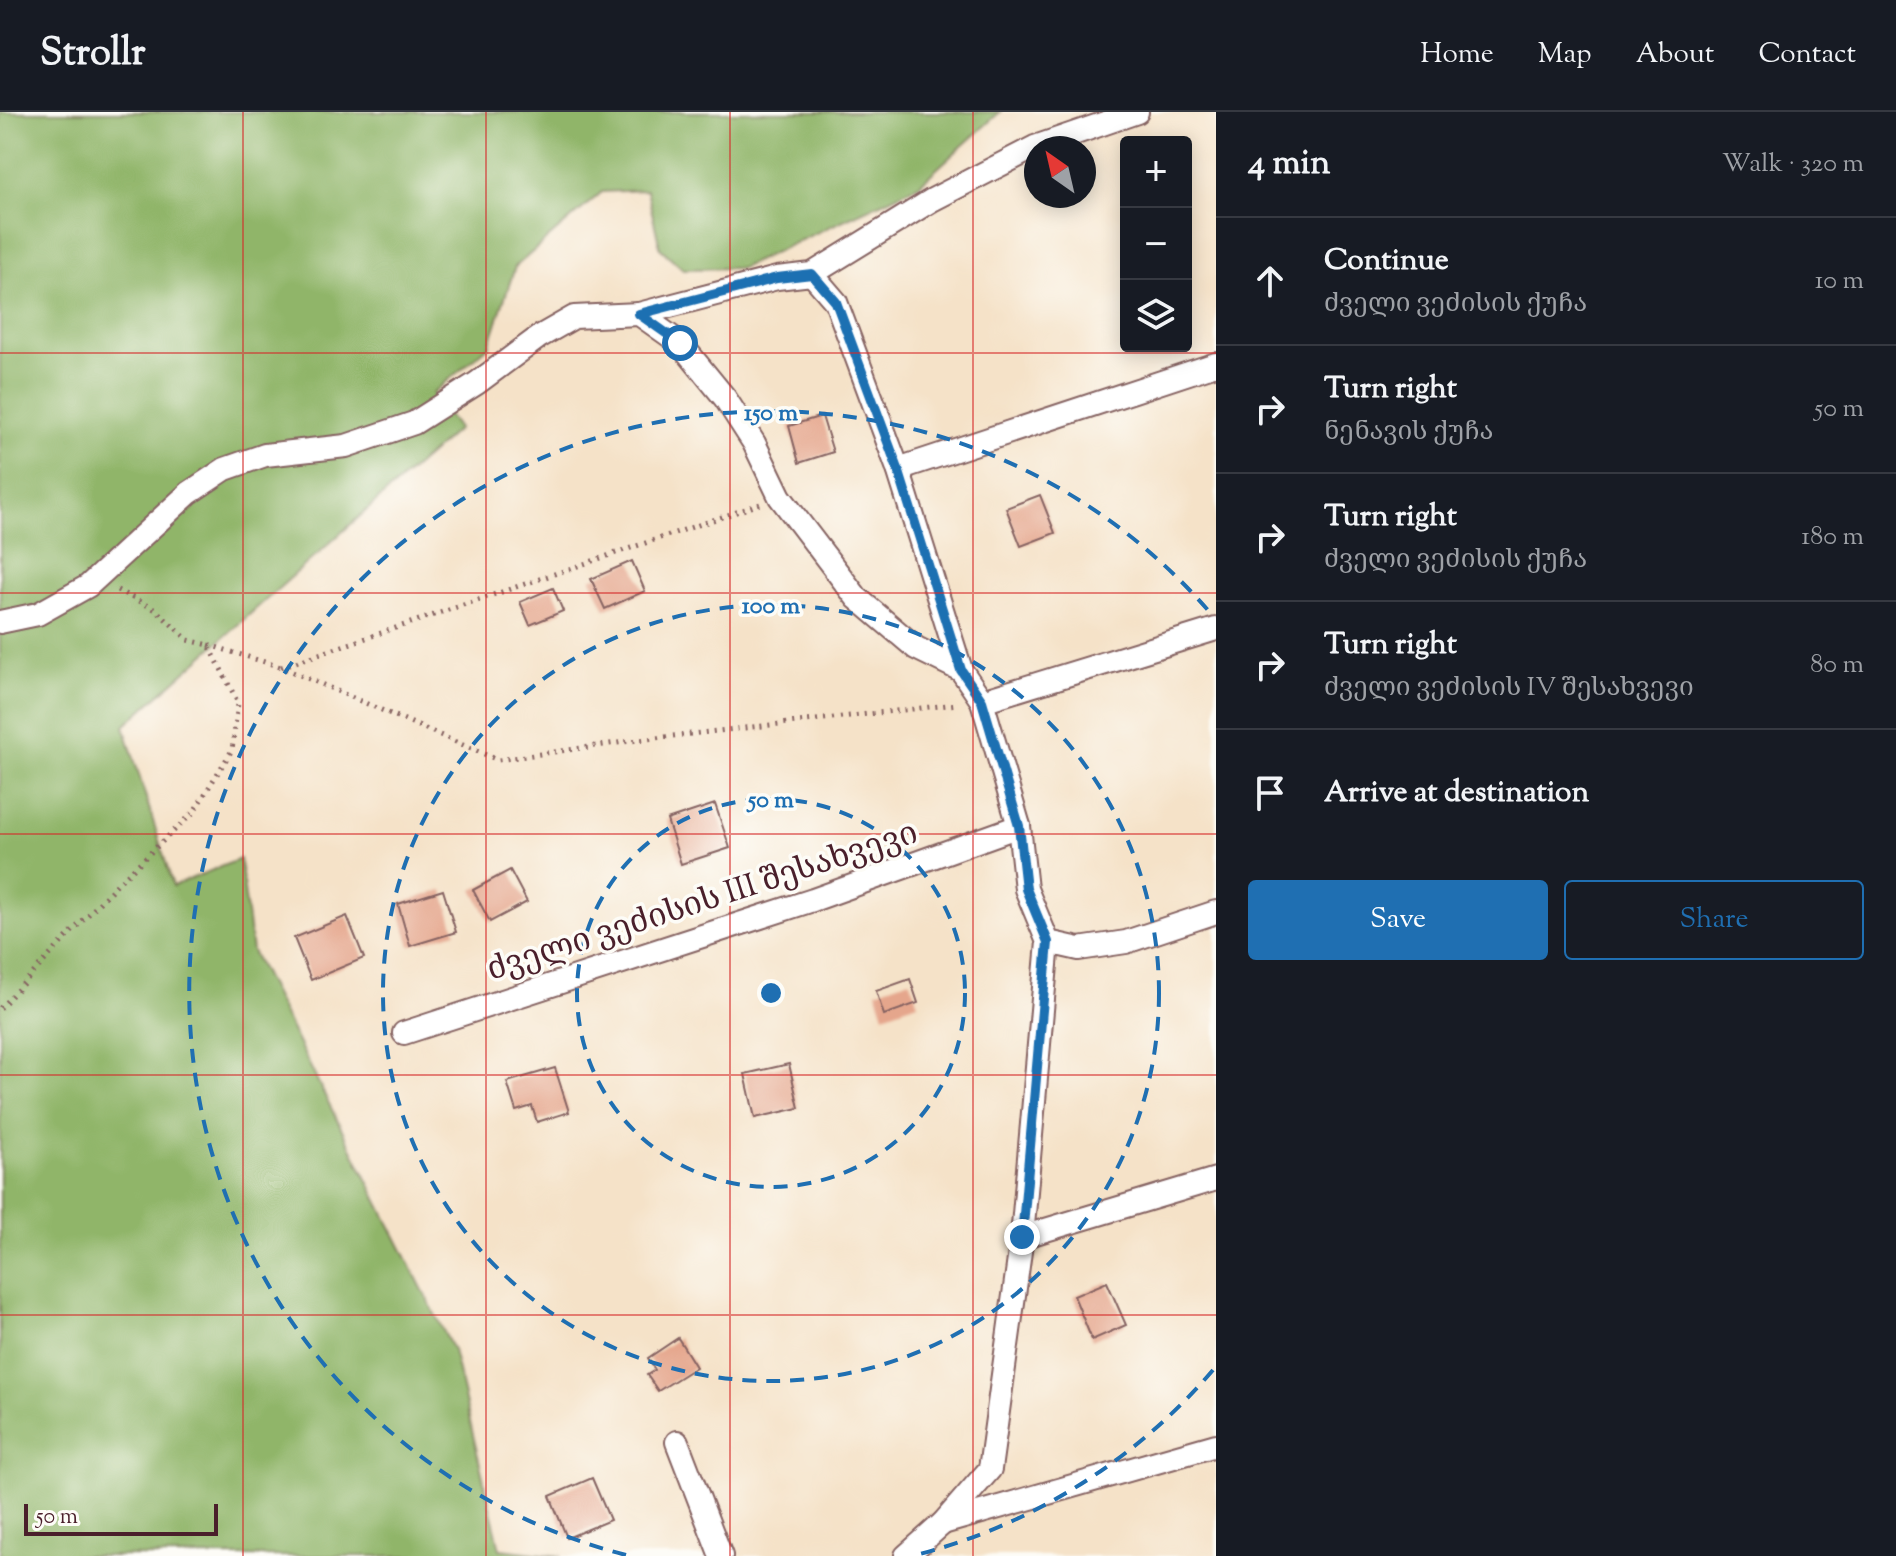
<!DOCTYPE html>
<html lang="en">
<head>
<meta charset="utf-8">
<style>
  :root { --surface:#171b24; --page:#20242c; --text:#f1f3f6; --muted:#9ea1a6; --line:#363941; --accent:#1f6fb2 }
  body { margin:0; font-family:"Sorts Mill Goudy","Noto Serif Georgian",serif; background:var(--page); color:var(--text) }
  .controls { position:absolute; right:24px; top:24px; display:grid; overflow:hidden; border-radius:8px; box-shadow:0 4px 20px #0003 }
  .controls button { width:72px; height:72px; display:grid; place-items:center; padding:0; border:0; border-bottom:2px solid var(--line); background:var(--surface); color:var(--text); font:40px sans-serif }
  .compass { position:absolute; left:1024px; top:24px; width:72px; height:72px; border-radius:50%; background:var(--surface); box-shadow:0 4px 20px #0003; rotate:326deg }
  .scale { position:absolute; left:24px; bottom:20px; width:194px; box-sizing:border-box; padding-left:8px; border:4px solid #4a1f2b; border-top:0; font-size:22px; line-height:28px; white-space:nowrap; color:#4a1f2b; -webkit-text-stroke:6px #fdfcf7; paint-order:stroke }
  .stop { position:absolute; width:24px; height:24px; margin:-18px; border:6px solid #1f6fb2; border-radius:50%; background:#fff }
  .stop.end { background:#1f6fb2; border-color:#fff; box-shadow:0 2px 8px #0008 }
  .list { margin:0; padding:0; list-style:none }
  h2 { display:flex; justify-content:space-between; align-items:center; height:104px; margin:0; padding:0 32px; font-size:34px }
  h2 small { font-size:26px; font-weight:400; color:var(--muted) }
  .list li { display:grid; grid-template-columns:52px 1fr auto; gap:24px; align-items:center; box-sizing:border-box; height:128px; padding:0 32px; border-top:2px solid var(--line) }
  .list b { display:block; font-size:30px; white-space:nowrap }
  .list p { margin:0; font-size:26px; white-space:nowrap; color:var(--muted) }
  .list em { font-size:26px; font-style:normal; color:var(--muted) }
  .actions { display:flex; gap:16px; padding:24px 32px }
  .actions a { flex:1; padding:18px 0; border:2px solid var(--accent); border-radius:8px; text-align:center; font-size:28px; color:var(--accent) }
  .actions .main { background:var(--accent); color:#fff }
  .icon { flex:none; width:44px; height:44px; fill:none; stroke:currentColor; stroke-width:2; stroke-linecap:round; stroke-linejoin:round }
  .map { position:relative; flex:none; width:1216px; height:1444px; overflow:hidden }
  header { display:flex; align-items:center; gap:48px; box-sizing:border-box; height:112px; padding:0 40px; background:var(--surface); border-bottom:2px solid var(--line) }
  header strong { font-size:38px }
  nav { display:flex; gap:44px; margin-inline-start:auto; font-size:28px }
  main { display:flex }
  aside { flex:1; background:var(--surface) }
  .map>svg:first-child { display:block }
  .forest { fill:#90b569; stroke:#6d6a4a; stroke-width:2 }
  .building { fill:#e5a68c }
  .lines { fill:none; stroke-linecap:round; stroke-linejoin:round }
  .minor-casing { stroke:#866362; stroke-width:26 }
  .path { stroke:#866362; stroke-width:5; stroke-dasharray:2 6; stroke-linecap:butt }
  .minor { stroke:#fff; stroke-width:22 }
  .route { stroke:#1f6fb2; stroke-width:10 }
  .grid { fill:none; stroke:#d62828; stroke-width:2; stroke-opacity:0.55 }
  .ring { fill:none; stroke:#1f6fb2; stroke-width:4; stroke-dasharray:14 10 }
  .labels { text-anchor:middle; stroke-width:7; stroke-linejoin:round; paint-order:stroke }
  .street-label { font-size:32px; fill:#4a1f2b; stroke:#fdfcf7 }
  .centre { fill:#1f6fb2; stroke:#fdfcf7; stroke-width:4 }
  .ring-label { font-size:24px; text-anchor:middle; font-weight:bold; fill:#1f6fb2; stroke:#fdfcf7; stroke-width:7; stroke-linejoin:round; paint-order:stroke }
</style>
</head>
<body>
<header>
<strong>Strollr</strong>
<nav><a>Home</a><a>Map</a><a>About</a><a>Contact</a></nav>
</header>
<main>
<div class="map">
<svg width="1216" height="1444" viewBox="0 0 1216 1444">
  <rect width="100%" height="100%" fill="#fdfcf7"/>
  <filter id="ink" filterUnits="userSpaceOnUse"><feTurbulence type="fractalNoise" baseFrequency=".0125" numOctaves="2"/><feDisplacementMap in="SourceGraphic" scale="16" xChannelSelector="R" yChannelSelector="G"/><feConvolveMatrix kernelMatrix="1 2 1 2 8 2 1 2 1" color-interpolation-filters="sRGB"/></filter>
  <filter id="wash" filterUnits="userSpaceOnUse"><feTurbulence type="fractalNoise" baseFrequency=".006" numOctaves="4" result="noise"/><feDisplacementMap in="SourceGraphic" scale="32" xChannelSelector="R" yChannelSelector="G"/><feGaussianBlur stdDeviation="1.8" result="paint"/><feColorMatrix in="noise" values="0 0 0 0 0 0 0 0 0 0 0 0 0 0 0 0 0 1.4 0 .05"/><feComposite in="paint" operator="in"/></filter>
  <g filter="url(#wash)">
    <rect width="100%" height="100%" fill="#f5e2c8"/>
    <polygon class="forest" points="0,0 1000,0 919,73 741,156 683,157 660,136 647,78 602,80 515,155 489,234 433,281 458,317 124,614 173,774 240,747 252,839 453,1238 500,1437 562,1444 0,1444"/>
    <g id="blocks">
      <g class="building">
        <polygon points="822,304 833,340 799,351 789,314"/>
        <polygon points="1040,383 1055,421 1021,434 1006,396"/>
        <polygon points="632,449 645,479 605,497 591,467"/>
        <polygon points="553,476 563,499 530,513 520,490"/>
        <polygon points="715,692 730,736 681,752 667,708"/>
        <polygon points="510,758 527,790 490,810 473,778"/>
        <polygon points="443,778 456,820 410,834 398,792"/>
        <polygon points="347,804 364,846 311,868 294,826"/>
        <polygon points="910,867 918,891 884,903 876,879"/>
        <polygon points="789,952 799,996 755,1006 745,962"/>
        <polygon points="555,956 569,1000 537,1010 532,994 516,999 507,970"/>
        <polygon points="1107,1170 1126,1213 1092,1228 1074,1184"/>
        <polygon points="678,1226 696,1255 658,1279 647,1263 655,1258 648,1246"/>
        <polygon points="592,1366 610,1408 567,1426 550,1384"/>
      </g>
    </g>
  </g>
  <g filter="url(#ink)">
    <use href="#blocks" fill-opacity="0" stroke="#866362" stroke-width="2"/>
    <g class="lines">
      <g class="minor-casing">
        <g id="minor">
          <polyline points="812,162 836,190 898,357 961,558 982,589 1019,714 1026,777 1048,830 1079,837 1126,830 1216,800"/>
          <polyline points="639,202 777,166 812,162 932,88 1035,35 1137,0"/>
          <polyline points="898,357 1216,252"/>
          <polyline points="0,510 38,502 88,474 189,381 225,357 265,343 346,334 414,311 477,271 539,225 574,205 639,202 680,231 725,286 754,331 780,385 857,486 916,536 961,558"/>
          <polyline points="982,589 1216,517"/>
          <polyline points="404,921 813,788 1019,714"/>
          <polyline points="1022,1125 1216,1067"/>
          <polyline points="677,1330 721,1444"/>
          <polyline points="943,1411 1216,1333"/>
          <polyline points="906,1444 943,1411 990,1357 1022,1125 1048,830"/>
        </g>
      </g>
      <g class="path">
        <polyline points="209,533 281,555 498,648 638,628 957,592"/>
        <polyline points="281,555 760,392"/>
        <polyline points="0,896 119,770 193,701 232,638 238,591 209,533 188,528 156,498 117,478"/>
      </g>
      <use href="#minor" class="minor"/>
    </g>
  </g>
  <g class="lines" filter="url(#ink)">
    <polyline class="route" points="680,231 639,202 777,166 812,162 836,190 898,357 961,558 982,589 1019,714 1026,777 1048,830 1022,1125"/>
  </g>
  <path class="grid" d="M243 0V1444M486 0V1444M730 0V1444M973 0V1444M0 241H1216M0 481H1216M0 722H1216M0 963H1216M0 1203H1216"/>
  <g class="ring">
    <circle cx="771" cy="881" r="194"/>
    <circle cx="771" cy="881" r="388"/>
    <path d="M1213 1258A581 581 0 0 1 916 1443M626 1443A581 581 0 1 1 1213 504"/>
  </g>
  <g class="labels">
    <g class="street-label">
      <text transform="translate(702 788) rotate(-18)" y="11">ძველი ვეძისის III შესახვევი</text>
    </g>
  </g>
  <circle cx="771" cy="881" r="12" class="centre"/>
  <g class="ring-label">
    <text x="771" y="308">150 m</text>
    <text x="771" y="501">100 m</text>
    <text x="771" y="695">50 m</text>
  </g>
</svg>
<div class="controls">
<button>+</button>
<button>−</button>
<button><svg class="icon" aria-label="layers" viewBox="0 0 24 24"><path d="M12 4l9 5-9 5-9-5zM3 14l9 5 9-5"/></svg></button>
</div>
<svg class="compass" viewBox="-18 -18 36 36"><path d="M0-13l5 13h-10z" fill="#e53935"/><path d="M0 13l5-13h-10z" fill="#9ea1a6"/></svg>
<div class="scale">50 m</div>
<div class="stop" style="left:680px;top:231px"></div>
<div class="stop end" style="left:1022px;top:1125px"></div>
</div>
<aside>
<h2>4 min<small>Walk · 320 m</small></h2>
<ul class="list">
<li><svg class="icon" aria-label="ahead" viewBox="0 0 24 24"><path d="M12 20V5M6 11l6-6 6 6"/></svg><div><b>Continue</b><p>ძველი ვეძისის ქუჩა</p></div><em>10 m</em></li>
<li><svg class="icon" aria-label="right" viewBox="0 0 24 24"><path d="M7 20v-9h11M14 6l5 5-5 5"/></svg><div><b>Turn right</b><p>ნენავის ქუჩა</p></div><em>50 m</em></li>
<li><svg class="icon" aria-label="right" viewBox="0 0 24 24"><path d="M7 20v-9h11M14 6l5 5-5 5"/></svg><div><b>Turn right</b><p>ძველი ვეძისის ქუჩა</p></div><em>180 m</em></li>
<li><svg class="icon" aria-label="right" viewBox="0 0 24 24"><path d="M7 20v-9h11M14 6l5 5-5 5"/></svg><div><b>Turn right</b><p>ძველი ვეძისის IV შესახვევი</p></div><em>80 m</em></li>
<li><svg class="icon" aria-label="arrive" viewBox="0 0 24 24"><path d="M6 21V4h12l-3 4 3 4H6"/></svg><div><b>Arrive at destination</b></div></li>
</ul>
<div class="actions"><a class="main">Save</a><a>Share</a></div>
</aside>
</main>
</body>
</html>
